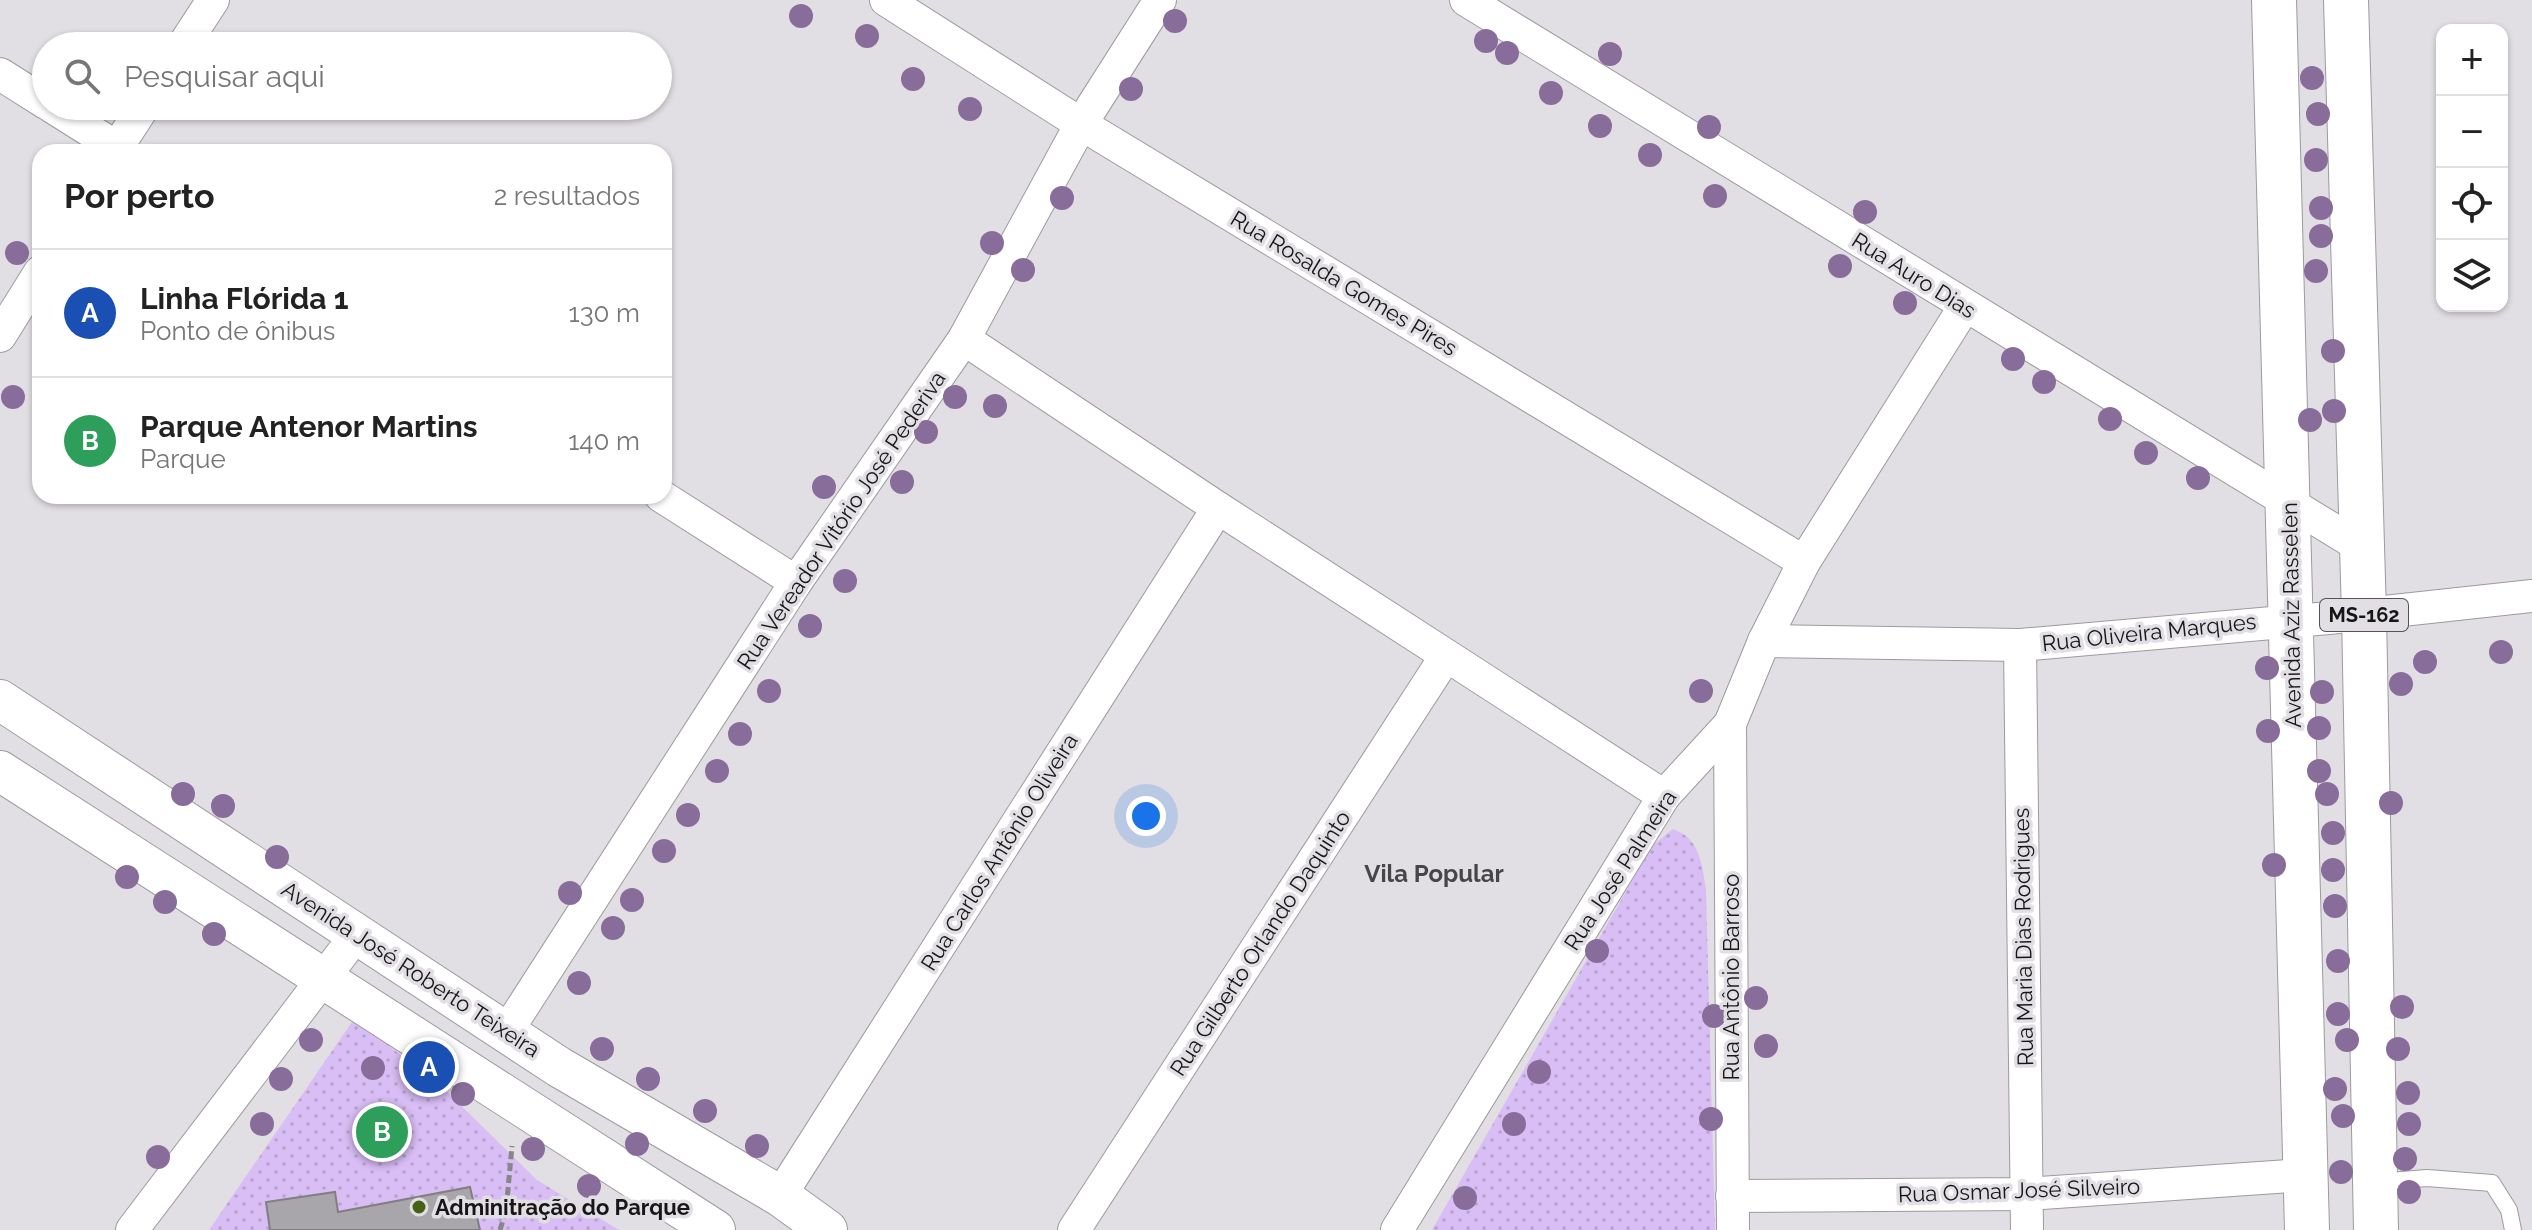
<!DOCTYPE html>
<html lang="pt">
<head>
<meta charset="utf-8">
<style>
  :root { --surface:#fff; --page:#f2f2f2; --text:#222; --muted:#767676; --line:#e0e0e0; --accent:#466213 }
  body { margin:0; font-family:Raleway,sans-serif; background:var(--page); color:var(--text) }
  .controls { position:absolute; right:24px; top:24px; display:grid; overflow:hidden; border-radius:16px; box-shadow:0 2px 6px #0004 }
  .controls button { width:72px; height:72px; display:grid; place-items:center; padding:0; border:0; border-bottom:2px solid var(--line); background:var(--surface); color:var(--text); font:40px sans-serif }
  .you { position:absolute; left:1146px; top:816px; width:28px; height:28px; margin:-20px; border:6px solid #fff; border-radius:50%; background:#1a73e8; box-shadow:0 0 0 12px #1a73e833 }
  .badge { display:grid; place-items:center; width:52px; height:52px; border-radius:50%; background:var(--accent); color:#fff; font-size:26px; font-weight:700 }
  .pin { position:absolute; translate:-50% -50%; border:4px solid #fff; box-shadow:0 2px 8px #0006 }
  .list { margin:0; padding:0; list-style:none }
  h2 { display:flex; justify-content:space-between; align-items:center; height:104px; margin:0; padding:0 32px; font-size:34px }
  h2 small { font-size:26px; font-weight:400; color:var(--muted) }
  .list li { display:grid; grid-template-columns:52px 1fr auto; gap:24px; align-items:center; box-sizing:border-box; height:128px; padding:0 32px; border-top:2px solid var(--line) }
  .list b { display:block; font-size:30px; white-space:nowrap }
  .list p { margin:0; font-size:26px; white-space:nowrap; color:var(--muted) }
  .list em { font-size:26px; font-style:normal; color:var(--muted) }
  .icon { flex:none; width:44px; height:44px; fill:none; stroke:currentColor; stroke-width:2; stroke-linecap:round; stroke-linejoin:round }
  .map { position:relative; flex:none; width:2532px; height:1230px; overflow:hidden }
  .search { position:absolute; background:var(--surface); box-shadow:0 2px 6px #0004; left:32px; top:32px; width:640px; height:88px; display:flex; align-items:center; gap:20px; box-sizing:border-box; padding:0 28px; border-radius:44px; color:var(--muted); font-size:30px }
  .panel { position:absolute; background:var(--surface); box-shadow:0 2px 6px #0004; left:32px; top:144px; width:640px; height:360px; border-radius:24px }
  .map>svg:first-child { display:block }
  .park { fill:url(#park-dots) }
  .building { fill:#a8a6ab; stroke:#817f83; stroke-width:2 }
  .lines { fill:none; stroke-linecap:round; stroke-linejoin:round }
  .service-casing { stroke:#9c9a9f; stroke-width:18 }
  .minor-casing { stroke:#9c9a9f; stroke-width:34 }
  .tertiary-casing { stroke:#9c9a9f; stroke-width:42 }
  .primary-casing { stroke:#9c9a9f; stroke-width:46 }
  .path { stroke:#878689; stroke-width:5; stroke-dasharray:8 4; stroke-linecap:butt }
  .service { stroke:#fff; stroke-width:16 }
  .minor { stroke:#fff; stroke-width:32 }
  .tertiary { stroke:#fff; stroke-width:40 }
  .primary { stroke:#fff; stroke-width:44 }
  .tree { fill:#886d9b }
  .poi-dot { fill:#466213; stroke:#e2dfe4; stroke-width:3 }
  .labels { text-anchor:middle; stroke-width:7; stroke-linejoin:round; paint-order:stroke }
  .shield { fill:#e2dfe4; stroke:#535254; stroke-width:2 }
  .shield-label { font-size:20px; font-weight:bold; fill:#161617 }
  .street-label { font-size:22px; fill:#161617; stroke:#e2dfe4 }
  .poi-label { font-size:22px; font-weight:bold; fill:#161617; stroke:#e2dfe4; text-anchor:start }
  .neighbourhood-label { font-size:24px; font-weight:bold; fill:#474549; stroke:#e2dfe4 }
</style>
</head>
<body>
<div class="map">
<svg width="2532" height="1230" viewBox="0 0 2532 1230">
  <defs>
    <pattern id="park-dots" width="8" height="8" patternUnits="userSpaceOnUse" patternTransform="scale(2)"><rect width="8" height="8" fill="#d9bdf5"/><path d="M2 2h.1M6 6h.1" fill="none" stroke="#baa2d1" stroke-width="1.8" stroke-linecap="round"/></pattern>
  </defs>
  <rect width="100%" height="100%" fill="#e2dfe4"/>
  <g class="park">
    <path d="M1673 829C1700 838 1702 865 1706 889L1715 1230H1432L1652 846Z"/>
    <polygon points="354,1019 439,1084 537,1180 619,1230 209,1230"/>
  </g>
  <polygon class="building" points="470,1187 480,1230 270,1230 266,1202 335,1192 338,1212"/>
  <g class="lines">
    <g class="service-casing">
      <polyline id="service" points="2377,1182 2427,1178 2492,1183 2509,1210 2513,1230"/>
    </g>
    <g class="minor-casing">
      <g id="minor">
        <polyline points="886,0 1081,124 1804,562"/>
        <polyline points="1466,0 2363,548"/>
        <polyline points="183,46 213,0"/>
        <polyline points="0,74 46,103"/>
        <polyline points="51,106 124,152"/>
        <polyline points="114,152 144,106"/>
        <polyline points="0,336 40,272"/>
        <polyline points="964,339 1218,508 1664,796"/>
        <polyline points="661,496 796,582"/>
        <polyline points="1764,641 2020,645 2329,618 2532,596"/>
        <polyline points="2020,645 2027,1230"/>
        <polyline points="1730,724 1733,1230"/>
        <polyline points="507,1031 796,582 964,339 1081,124 1160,0"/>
        <polyline points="780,1196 1218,508"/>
        <polyline points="1732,1196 2026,1194 2305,1175"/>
        <polyline points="132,1230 357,934"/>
        <polyline points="1074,1230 1446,656"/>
        <polyline points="1397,1230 1664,796 1730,724 1764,641 1804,562 1965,306"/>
      </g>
    </g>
    <g class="tertiary-casing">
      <g id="tertiary">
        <polyline points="0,700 559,1067 780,1196 827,1230"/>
        <polyline points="0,771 715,1230"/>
      </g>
    </g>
    <g class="primary-casing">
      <g id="primary">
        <polyline points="2274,0 2307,1230"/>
        <polyline points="2346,0 2364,614 2376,1230"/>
      </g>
    </g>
    <polyline class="path" points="500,1230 506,1211 512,1146"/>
    <use href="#service" class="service"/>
    <use href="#minor" class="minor"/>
    <use href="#tertiary" class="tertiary"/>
    <use href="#primary" class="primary"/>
  </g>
  <g class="tree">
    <circle cx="801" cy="16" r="12"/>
    <circle cx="1175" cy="21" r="12"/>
    <circle cx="867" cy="36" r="12"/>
    <circle cx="1486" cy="41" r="12"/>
    <circle cx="1507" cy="53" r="12"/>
    <circle cx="1610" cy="54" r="12"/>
    <circle cx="2312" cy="78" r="12"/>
    <circle cx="913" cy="79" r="12"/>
    <circle cx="1131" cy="89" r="12"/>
    <circle cx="1551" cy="93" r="12"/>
    <circle cx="970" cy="109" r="12"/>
    <circle cx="2318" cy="114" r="12"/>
    <circle cx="1600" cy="126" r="12"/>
    <circle cx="1709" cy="127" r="12"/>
    <circle cx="1650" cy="155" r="12"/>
    <circle cx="2316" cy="160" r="12"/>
    <circle cx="1715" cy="196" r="12"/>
    <circle cx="1062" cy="198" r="12"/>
    <circle cx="2321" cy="208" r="12"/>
    <circle cx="1865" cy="212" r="12"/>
    <circle cx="2321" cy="236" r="12"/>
    <circle cx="992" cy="243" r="12"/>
    <circle cx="17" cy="253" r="12"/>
    <circle cx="1840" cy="266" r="12"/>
    <circle cx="1023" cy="270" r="12"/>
    <circle cx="2316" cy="271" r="12"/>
    <circle cx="1905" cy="303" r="12"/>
    <circle cx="2333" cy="351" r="12"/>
    <circle cx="2013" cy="359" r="12"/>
    <circle cx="2044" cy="382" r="12"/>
    <circle cx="13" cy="397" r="12"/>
    <circle cx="955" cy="397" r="12"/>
    <circle cx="995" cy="406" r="12"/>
    <circle cx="2334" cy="411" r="12"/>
    <circle cx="2110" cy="419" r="12"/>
    <circle cx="2310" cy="420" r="12"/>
    <circle cx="926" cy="432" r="12"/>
    <circle cx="2146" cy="453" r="12"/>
    <circle cx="2198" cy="478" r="12"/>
    <circle cx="902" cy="482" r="12"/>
    <circle cx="824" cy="487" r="12"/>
    <circle cx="845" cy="581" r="12"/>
    <circle cx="810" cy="626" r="12"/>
    <circle cx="2501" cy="652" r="12"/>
    <circle cx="2425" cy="662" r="12"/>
    <circle cx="2267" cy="668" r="12"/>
    <circle cx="2401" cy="684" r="12"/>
    <circle cx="769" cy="691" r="12"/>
    <circle cx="1701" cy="691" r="12"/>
    <circle cx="2322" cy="692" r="12"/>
    <circle cx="2319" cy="728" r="12"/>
    <circle cx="2268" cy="731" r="12"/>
    <circle cx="740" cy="734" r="12"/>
    <circle cx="717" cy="771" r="12"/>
    <circle cx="2319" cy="771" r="12"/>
    <circle cx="183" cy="794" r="12"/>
    <circle cx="2327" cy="794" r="12"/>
    <circle cx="2391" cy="803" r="12"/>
    <circle cx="223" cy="806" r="12"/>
    <circle cx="688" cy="815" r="12"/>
    <circle cx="2333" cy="833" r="12"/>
    <circle cx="664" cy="851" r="12"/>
    <circle cx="277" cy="857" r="12"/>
    <circle cx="2274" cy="865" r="12"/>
    <circle cx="2333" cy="870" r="12"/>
    <circle cx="127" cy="877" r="12"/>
    <circle cx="570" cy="893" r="12"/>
    <circle cx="632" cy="900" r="12"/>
    <circle cx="165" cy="902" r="12"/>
    <circle cx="2335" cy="906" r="12"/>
    <circle cx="613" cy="928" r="12"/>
    <circle cx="214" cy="934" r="12"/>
    <circle cx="1597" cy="951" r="12"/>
    <circle cx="2338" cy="961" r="12"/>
    <circle cx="579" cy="983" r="12"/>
    <circle cx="1756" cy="998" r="12"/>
    <circle cx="2402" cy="1007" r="12"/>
    <circle cx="2338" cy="1014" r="12"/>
    <circle cx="1714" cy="1016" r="12"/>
    <circle cx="311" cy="1040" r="12"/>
    <circle cx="2347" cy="1040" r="12"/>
    <circle cx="1766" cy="1046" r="12"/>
    <circle cx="602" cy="1049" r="12"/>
    <circle cx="2398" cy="1049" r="12"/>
    <circle cx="373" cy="1068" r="12"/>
    <circle cx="1539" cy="1072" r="12"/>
    <circle cx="281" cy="1079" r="12"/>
    <circle cx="648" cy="1079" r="12"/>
    <circle cx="2335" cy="1089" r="12"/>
    <circle cx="2408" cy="1093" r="12"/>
    <circle cx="463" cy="1094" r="12"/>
    <circle cx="705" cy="1111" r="12"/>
    <circle cx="2343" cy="1116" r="12"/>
    <circle cx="1711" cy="1119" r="12"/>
    <circle cx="262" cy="1124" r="12"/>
    <circle cx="1514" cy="1124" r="12"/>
    <circle cx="2409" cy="1124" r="12"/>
    <circle cx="637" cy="1144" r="12"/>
    <circle cx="757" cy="1146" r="12"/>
    <circle cx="533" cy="1149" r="12"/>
    <circle cx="158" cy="1157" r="12"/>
    <circle cx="2405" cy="1159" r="12"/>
    <circle cx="2341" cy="1172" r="12"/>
    <circle cx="589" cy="1186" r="12"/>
    <circle cx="2409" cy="1192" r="12"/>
    <circle cx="1465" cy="1198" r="12"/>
  </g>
  <circle class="poi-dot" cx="419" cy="1207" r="8"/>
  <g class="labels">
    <rect class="shield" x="2320" y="599" width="88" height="32" rx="6"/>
    <g class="shield-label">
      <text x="2364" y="622">MS-162</text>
    </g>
    <g class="street-label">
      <text transform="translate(1914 275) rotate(32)" y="8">Rua Auro Dias</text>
      <text transform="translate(1344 283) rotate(31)" y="8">Rua Rosalda Gomes Pires</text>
      <text transform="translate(841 520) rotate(-56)" y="8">Rua Vereador Vitório José Pederiva</text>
      <text transform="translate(2291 615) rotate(-91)" y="8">Avenida Aziz Rasselen</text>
      <text transform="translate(2149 632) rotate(-6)" y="8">Rua Oliveira Marques</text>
      <text transform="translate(999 852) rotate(-58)" y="8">Rua Carlos Antônio Oliveira</text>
      <text transform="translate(1620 870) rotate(-57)" y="8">Rua José Palmeira</text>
      <text transform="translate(2023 937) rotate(-91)" y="8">Rua Maria Dias Rodrigues</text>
      <text transform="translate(1260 943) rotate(-57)" y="8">Rua Gilberto Orlando Daquinto</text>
      <text transform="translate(411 969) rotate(33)" y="8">Avenida José Roberto Teixeira</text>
      <text transform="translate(1731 977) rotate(-90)" y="8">Rua Antônio Barroso</text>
      <text transform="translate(2019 1190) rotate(-2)" y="8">Rua Osmar José Silveiro</text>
    </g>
    <g class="poi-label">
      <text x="435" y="1215">Adminitração do Parque</text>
    </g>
    <g class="neighbourhood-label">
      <text x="1434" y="882">Vila Popular</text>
    </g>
  </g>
</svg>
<div class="controls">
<button>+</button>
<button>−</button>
<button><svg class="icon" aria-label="locate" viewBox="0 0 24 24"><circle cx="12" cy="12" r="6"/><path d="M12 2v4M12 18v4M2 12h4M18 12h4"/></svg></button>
<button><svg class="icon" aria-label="layers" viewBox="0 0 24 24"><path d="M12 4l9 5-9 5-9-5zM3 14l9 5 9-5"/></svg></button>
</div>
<div class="you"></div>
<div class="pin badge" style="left:429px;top:1067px;background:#1a4fb4">A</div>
<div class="pin badge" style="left:382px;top:1132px;background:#2e9e5b">B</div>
<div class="search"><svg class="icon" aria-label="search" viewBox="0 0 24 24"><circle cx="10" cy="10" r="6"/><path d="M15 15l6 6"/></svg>Pesquisar aqui</div>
<section class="panel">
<h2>Por perto<small>2 resultados</small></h2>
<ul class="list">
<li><span class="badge" style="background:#1a4fb4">A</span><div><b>Linha Flórida 1</b><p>Ponto de ônibus</p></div><em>130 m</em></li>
<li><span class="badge" style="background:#2e9e5b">B</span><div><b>Parque Antenor Martins</b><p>Parque</p></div><em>140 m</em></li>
</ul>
</section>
</div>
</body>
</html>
